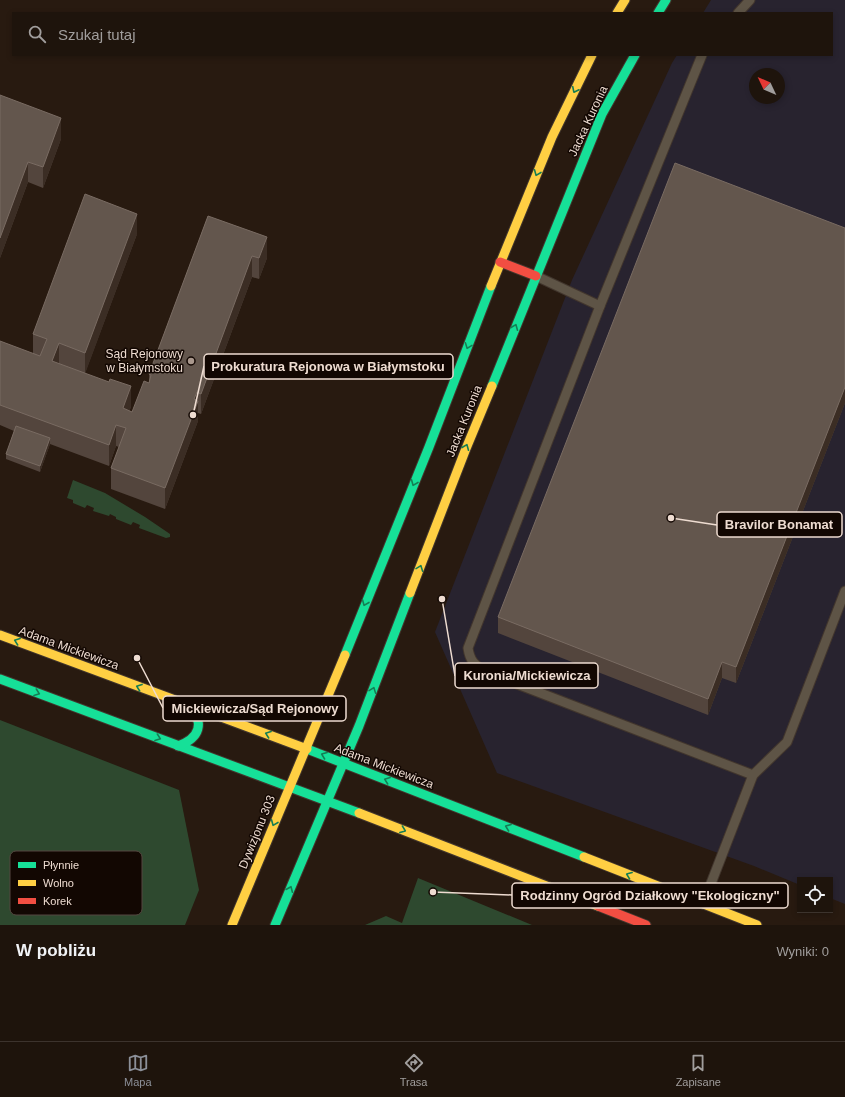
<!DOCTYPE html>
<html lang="pl">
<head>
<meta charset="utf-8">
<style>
  :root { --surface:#1e140c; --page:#261d15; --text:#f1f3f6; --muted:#a19e9d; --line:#3c332d; --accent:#8c9099 }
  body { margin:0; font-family:Helvetica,sans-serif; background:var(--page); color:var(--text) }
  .controls { position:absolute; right:12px; bottom:12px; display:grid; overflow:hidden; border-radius:0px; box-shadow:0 2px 6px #0003 }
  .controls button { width:36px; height:36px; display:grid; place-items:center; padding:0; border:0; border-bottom:1px solid var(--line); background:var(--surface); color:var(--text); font:20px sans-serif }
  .compass { position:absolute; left:749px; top:68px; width:36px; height:36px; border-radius:50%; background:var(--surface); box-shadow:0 2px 6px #0003; rotate:314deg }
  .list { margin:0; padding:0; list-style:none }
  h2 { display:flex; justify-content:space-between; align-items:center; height:52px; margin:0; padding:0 16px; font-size:17px }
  h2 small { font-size:13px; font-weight:400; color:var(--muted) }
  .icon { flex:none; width:22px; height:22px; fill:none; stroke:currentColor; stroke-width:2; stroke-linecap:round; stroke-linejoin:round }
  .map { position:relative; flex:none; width:845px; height:925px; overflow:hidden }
  .search { position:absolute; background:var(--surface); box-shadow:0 2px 6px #0003; left:12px; right:12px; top:12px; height:44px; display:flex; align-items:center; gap:10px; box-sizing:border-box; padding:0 14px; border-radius:0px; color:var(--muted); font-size:15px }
  .sheet { height:116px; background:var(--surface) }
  nav { display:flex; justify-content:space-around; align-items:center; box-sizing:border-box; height:56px; border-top:1px solid var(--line); background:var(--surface); font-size:11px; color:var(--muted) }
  nav a { display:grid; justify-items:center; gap:2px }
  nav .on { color:var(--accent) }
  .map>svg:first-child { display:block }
  .industrial { fill:#28232f; fill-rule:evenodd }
  .green { fill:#2e492f }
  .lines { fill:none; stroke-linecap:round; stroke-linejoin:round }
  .lane-casing { stroke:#42362d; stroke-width:11 }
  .fast-casing { stroke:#42362d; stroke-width:11 }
  .slow-casing { stroke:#42362d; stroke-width:11 }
  .jam-casing { stroke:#42362d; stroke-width:11 }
  .lane { stroke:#5e5446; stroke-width:9 }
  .fast { stroke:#16e098; stroke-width:9 }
  .slow { stroke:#ffcf43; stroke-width:9 }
  .jam { stroke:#f24e42; stroke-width:9 }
  .wall { fill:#53453d }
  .shaded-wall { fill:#3b2d24 }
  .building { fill:#63564d; stroke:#796b62 }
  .oneway { stroke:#147e54 }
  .poi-dot { fill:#a9988d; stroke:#120702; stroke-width:1.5 }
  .labels { text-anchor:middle; stroke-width:3; stroke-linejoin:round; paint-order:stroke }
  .street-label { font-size:12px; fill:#eedcd1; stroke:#120702 }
  .poi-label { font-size:12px; fill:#eedcd1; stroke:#120702; text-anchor:end }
  .key { fill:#120702; stroke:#544740; stroke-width:1 }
  .key-label { font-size:11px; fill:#eedcd1 }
  .leader { fill:none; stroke:#eedcd1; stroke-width:1.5 }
  .callout-dot { fill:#eedcd1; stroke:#120702; stroke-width:1.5 }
  .callout { fill:#120702; stroke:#eedcd1; stroke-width:1.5 }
  .callout-label { font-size:13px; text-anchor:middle; font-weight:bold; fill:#eedcd1 }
</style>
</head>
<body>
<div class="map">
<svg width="845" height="925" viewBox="0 0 845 925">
  <rect width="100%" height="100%" fill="#281a10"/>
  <path class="industrial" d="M711 0H845V904L830 898V880H800V885L754 866 497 773 435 632 572 280 672 63 677 55H832V13H703ZM755 74H779V98H755Z"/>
  <g class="green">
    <polygon points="73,480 105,493 145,517 170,534 170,537 166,538 139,528 140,525 133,522 131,525 116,519 116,517 110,514 109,516 93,511 94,508 87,505 85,508 73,503 73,500 67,498"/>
    <polygon points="0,720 179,790 199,890 185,925 0,925"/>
    <polygon points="418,878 532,925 365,925 386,916 402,923"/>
  </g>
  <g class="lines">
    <g class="lane-casing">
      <g id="lane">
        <polyline points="738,13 750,0"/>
        <path d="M702 55 600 306 468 648C470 662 475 665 486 672L753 775"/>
        <polyline points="536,276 600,306"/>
        <polyline points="703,904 753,775 787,742 845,591"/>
      </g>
    </g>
    <g class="fast-casing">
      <g id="fast">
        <polyline points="658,13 666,0"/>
        <polyline points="492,386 602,114 635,55"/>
        <polyline points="345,655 429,447 491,286"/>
        <polyline points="0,679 359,813"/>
        <path d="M178 746C200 738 205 723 189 705"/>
        <polyline points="307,749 584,857"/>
        <polyline points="275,925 359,726 410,593"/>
      </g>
    </g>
    <g class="slow-casing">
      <g id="slow">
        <polyline points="617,13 625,0"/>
        <polyline points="491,286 552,137 592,55"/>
        <polyline points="410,593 465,451 492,386"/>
        <polyline points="0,635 307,749"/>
        <polyline points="359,813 598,906"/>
        <polyline points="584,857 757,925"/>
        <polyline points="232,925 345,655"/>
      </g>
    </g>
    <g class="jam-casing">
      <g id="jam">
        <polyline points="500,262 536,276"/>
        <polyline points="598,906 646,925"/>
      </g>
    </g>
    <use href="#lane" class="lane"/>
    <use href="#fast" class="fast"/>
    <use href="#slow" class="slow"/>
    <use href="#jam" class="jam"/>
  </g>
  <g class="wall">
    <polygon points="0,95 61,139 43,188 28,182 0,258"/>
    <polygon points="208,216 267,258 259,279 252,277 201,414 198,413 198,421 165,509 111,489 111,468 119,447 116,446 109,466 50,444 40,472 6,459 6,454 14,431 0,425 0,341 33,354 33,334 137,234 85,373 131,407 129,411 132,412 149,383 149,374"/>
    <polygon points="845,228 845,403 736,683 722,678 708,715 498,633 498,617"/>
  </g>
  <g class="shaded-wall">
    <polygon points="61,118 61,139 43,188 43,167"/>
    <polygon points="28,162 28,182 0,258 0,238"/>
    <polygon points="137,214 137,234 85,374 85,353"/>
    <polygon points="267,237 267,258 259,279 259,258"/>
    <polygon points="252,256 252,277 201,414 201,394"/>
    <polygon points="59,343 59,364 52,361"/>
    <polygon points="131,386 131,407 123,427 123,408"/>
    <polygon points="845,387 845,403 736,683 736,667"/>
    <polygon points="197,392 197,403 198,401 198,421 165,509 165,488 194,399"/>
    <polygon points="116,425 116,446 109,466 109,445"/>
    <polygon points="50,438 50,444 40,472 40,466"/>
    <polygon points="722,662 722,678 708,715 708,699"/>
  </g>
  <g class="building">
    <polygon points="0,95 61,118 43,167 28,162 0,238"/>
    <polygon points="675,163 845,228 845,387 736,667 722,662 708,699 498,617"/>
    <polygon points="85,194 137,214 85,353 59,343 52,361 109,382 110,379 131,386 123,408 132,412 144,381 149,383 151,375 149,374 208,216 267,237 259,258 252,256 201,394 197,392 194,399 198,401 165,488 111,468 126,428 116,425 109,445 0,405 0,341 40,356 47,339 33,334"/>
    <polygon points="16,426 50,438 40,466 6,454"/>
  </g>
  <defs><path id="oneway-chevron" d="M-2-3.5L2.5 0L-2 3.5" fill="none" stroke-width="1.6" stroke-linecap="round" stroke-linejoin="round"/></defs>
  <g class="oneway">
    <use href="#oneway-chevron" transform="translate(575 90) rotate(116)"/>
    <use href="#oneway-chevron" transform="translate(537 173) rotate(112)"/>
    <use href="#oneway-chevron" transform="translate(515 327) rotate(-68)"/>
    <use href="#oneway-chevron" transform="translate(468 346) rotate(111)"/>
    <use href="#oneway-chevron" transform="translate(466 447) rotate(-68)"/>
    <use href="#oneway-chevron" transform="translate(414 483) rotate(112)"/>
    <use href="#oneway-chevron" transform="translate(420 568) rotate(-69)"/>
    <use href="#oneway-chevron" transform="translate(365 603) rotate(112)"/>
    <use href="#oneway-chevron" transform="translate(17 641) rotate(-160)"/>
    <use href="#oneway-chevron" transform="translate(139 687) rotate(-160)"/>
    <use href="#oneway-chevron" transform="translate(373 690) rotate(-69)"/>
    <use href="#oneway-chevron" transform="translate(37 693) rotate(20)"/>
    <use href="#oneway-chevron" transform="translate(268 734) rotate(-160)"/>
    <use href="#oneway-chevron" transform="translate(158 738) rotate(20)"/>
    <use href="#oneway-chevron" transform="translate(324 755) rotate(-159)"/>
    <use href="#oneway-chevron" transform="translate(387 780) rotate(-160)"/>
    <use href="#oneway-chevron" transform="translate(274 823) rotate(112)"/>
    <use href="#oneway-chevron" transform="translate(508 827) rotate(-159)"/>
    <use href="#oneway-chevron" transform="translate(403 830) rotate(21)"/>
    <use href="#oneway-chevron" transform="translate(629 875) rotate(-159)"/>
    <use href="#oneway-chevron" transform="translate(290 889) rotate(-67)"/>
  </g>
  <circle class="poi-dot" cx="191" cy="361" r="4"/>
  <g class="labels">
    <g class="street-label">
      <text transform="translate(588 121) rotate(-65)" y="4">Jacka Kuronia</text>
      <text transform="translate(464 421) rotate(-68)" y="4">Jacka Kuronia</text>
      <text transform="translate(69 648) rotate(20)" y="4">Adama Mickiewicza</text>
      <text transform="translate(384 766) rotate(21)" y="4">Adama Mickiewicza</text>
      <text transform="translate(257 832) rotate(-68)" y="4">Dywizjonu 303</text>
    </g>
    <g class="poi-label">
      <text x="183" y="358">Sąd Rejonowy<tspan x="183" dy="14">w Białymstoku</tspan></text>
    </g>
  </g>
  <rect x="10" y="851" width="132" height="64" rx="6" class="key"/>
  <rect x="18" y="862" width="18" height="6" fill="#16e098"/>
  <rect x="18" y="880" width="18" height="6" fill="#ffcf43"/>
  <rect x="18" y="898" width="18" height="6" fill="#f24e42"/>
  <g class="key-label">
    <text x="43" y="869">Płynnie</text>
    <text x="43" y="887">Wolno</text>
    <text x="43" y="905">Korek</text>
  </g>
  <path class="leader" d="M193 415L204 366M671 518L717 525M442 599L455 676M137 658L163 708M433 892L512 895"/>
  <g class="callout-dot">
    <circle cx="193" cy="415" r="4"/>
    <circle cx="671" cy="518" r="4"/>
    <circle cx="442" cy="599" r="4"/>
    <circle cx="137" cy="658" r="4"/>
    <circle cx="433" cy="892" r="4"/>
  </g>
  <g class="callout">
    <rect x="204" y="354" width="249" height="25" rx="4"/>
    <rect x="717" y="512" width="125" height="25" rx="4"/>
    <rect x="455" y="663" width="143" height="25" rx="4"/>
    <rect x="163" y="696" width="183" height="25" rx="4"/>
    <rect x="512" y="883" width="276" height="25" rx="4"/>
  </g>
  <g class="callout-label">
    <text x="328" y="371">Prokuratura Rejonowa w Białymstoku</text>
    <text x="779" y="529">Bravilor Bonamat</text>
    <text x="527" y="680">Kuronia/Mickiewicza</text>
    <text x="255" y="713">Mickiewicza/Sąd Rejonowy</text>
    <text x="650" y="900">Rodzinny Ogród Działkowy "Ekologiczny"</text>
  </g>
</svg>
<div class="controls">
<button><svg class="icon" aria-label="locate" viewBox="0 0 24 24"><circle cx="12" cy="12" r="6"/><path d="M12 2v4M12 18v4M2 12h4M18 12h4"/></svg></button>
</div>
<svg class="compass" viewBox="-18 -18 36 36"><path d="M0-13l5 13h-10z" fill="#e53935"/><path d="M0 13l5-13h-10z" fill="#a19e9d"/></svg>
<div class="search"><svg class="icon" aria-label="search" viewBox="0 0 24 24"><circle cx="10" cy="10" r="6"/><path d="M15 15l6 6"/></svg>Szukaj tutaj</div>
</div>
<section class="sheet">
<h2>W pobliżu<small>Wyniki: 0</small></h2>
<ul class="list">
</ul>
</section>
<nav>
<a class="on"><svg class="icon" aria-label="map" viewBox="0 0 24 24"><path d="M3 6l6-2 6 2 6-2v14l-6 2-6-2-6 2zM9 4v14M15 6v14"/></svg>Mapa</a>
<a><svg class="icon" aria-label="directions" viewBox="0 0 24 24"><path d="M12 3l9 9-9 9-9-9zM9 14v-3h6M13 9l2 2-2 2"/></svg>Trasa</a>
<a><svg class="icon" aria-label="saved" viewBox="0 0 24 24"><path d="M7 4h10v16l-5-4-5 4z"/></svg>Zapisane</a>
</nav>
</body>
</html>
